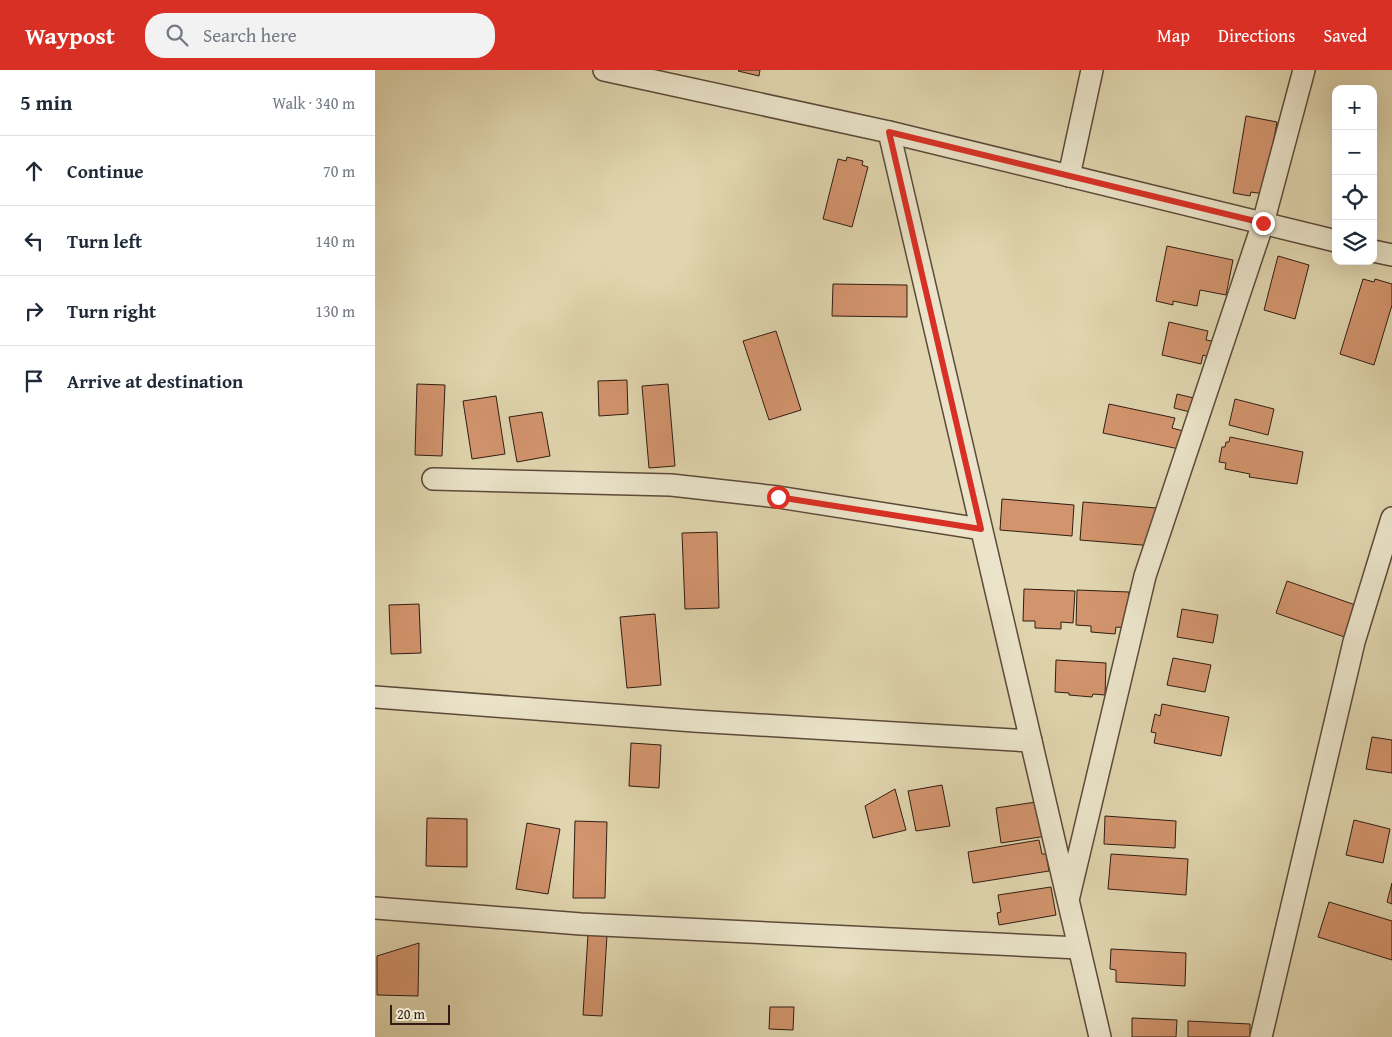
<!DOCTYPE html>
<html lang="en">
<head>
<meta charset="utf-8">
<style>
  :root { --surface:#fff; --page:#f2f2f3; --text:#1f2937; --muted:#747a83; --line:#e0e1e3; --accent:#d93025 }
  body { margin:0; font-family:"Gentium Book Plus",serif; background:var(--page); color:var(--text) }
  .controls { position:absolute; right:15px; top:15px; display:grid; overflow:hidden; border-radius:10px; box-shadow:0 5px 20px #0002 }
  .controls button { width:45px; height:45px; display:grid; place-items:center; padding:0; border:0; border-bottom:1px solid var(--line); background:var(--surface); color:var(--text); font:25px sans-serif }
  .scale { position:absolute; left:15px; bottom:12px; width:60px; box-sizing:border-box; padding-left:5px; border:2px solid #301c12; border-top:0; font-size:14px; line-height:18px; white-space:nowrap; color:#301c12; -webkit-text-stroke:4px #ebe4ca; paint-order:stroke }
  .stop { position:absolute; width:15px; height:15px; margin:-11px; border:4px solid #d93025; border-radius:50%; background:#fff }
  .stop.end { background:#d93025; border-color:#fff; box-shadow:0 1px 5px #0008 }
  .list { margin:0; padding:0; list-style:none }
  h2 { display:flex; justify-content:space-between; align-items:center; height:65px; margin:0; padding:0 20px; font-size:21px }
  h2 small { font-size:16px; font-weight:400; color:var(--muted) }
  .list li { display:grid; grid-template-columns:32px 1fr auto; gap:15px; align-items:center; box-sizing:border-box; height:70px; padding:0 20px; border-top:1px solid var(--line) }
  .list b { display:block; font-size:19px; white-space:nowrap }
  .list em { font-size:16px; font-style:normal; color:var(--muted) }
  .icon { flex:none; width:28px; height:28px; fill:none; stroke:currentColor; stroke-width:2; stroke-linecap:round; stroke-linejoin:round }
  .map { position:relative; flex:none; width:1017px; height:967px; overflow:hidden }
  header { display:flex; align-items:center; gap:30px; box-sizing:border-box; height:70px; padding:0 25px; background:var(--accent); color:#fff }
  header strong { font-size:24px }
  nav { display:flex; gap:28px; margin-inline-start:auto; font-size:18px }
  .search { width:350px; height:45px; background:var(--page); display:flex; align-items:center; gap:12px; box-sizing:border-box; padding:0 18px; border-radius:20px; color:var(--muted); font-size:19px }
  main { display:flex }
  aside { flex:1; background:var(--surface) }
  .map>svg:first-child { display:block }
  .building { fill:#d2946d; stroke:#301c12 }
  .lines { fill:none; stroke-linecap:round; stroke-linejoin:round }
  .street-casing { stroke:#5c4a39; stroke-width:24 }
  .street { stroke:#ebe4ca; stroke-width:21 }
  .route { stroke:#d93025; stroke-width:6 }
</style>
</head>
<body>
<header>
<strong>Waypost</strong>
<div class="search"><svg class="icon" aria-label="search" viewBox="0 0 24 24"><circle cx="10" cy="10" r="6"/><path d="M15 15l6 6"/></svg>Search here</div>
<nav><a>Map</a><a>Directions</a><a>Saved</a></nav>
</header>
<main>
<aside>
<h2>5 min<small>Walk · 340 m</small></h2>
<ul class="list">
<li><svg class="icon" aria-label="ahead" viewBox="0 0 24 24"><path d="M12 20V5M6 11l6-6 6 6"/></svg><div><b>Continue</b></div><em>70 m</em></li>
<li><svg class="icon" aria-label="left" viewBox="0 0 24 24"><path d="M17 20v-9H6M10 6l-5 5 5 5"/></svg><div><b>Turn left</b></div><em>140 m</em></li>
<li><svg class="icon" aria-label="right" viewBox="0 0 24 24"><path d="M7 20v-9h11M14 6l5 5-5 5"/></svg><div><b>Turn right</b></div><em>130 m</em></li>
<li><svg class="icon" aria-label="arrive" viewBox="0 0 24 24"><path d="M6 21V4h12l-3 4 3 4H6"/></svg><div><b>Arrive at destination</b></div></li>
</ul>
</aside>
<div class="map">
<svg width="1017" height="967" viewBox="0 0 1017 967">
  <rect width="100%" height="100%" fill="#e0d5ae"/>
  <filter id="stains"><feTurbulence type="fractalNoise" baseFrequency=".004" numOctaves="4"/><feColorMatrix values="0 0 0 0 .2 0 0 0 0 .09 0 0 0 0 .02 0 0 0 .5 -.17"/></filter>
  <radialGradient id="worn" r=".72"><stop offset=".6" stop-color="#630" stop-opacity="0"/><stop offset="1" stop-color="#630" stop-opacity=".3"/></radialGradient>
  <g class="building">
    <polygon points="364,0 385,0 384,6 363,1"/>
    <polygon points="871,46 902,52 889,124 876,122 875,126 858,123"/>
    <polygon points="472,87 488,91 487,95 493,97 477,157 448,149 463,89 471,91"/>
    <polygon points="792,176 858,190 851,225 825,220 822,236 798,231 798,235 781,231"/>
    <polygon points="903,186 934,195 920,249 889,240"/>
    <polygon points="988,209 999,212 1000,209 1017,214 1017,235 999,295 965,284"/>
    <polygon points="458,214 532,215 532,247 457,246"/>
    <polygon points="794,252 833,261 831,270 837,271 833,287 828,285 826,294 787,285"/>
    <polygon points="401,261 426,340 394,350 368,271"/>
    <polygon points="252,310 253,344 224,346 223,311"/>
    <polygon points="42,314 70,315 67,386 40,385"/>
    <polygon points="293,314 300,396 274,398 267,316"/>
    <polygon points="802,324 823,329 819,343 799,338"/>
    <polygon points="121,326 130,384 97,389 88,331"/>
    <polygon points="860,329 899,339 893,365 854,355"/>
    <polygon points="734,334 800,348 797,358 808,361 804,379 728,363"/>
    <polygon points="167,342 175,386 142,392 134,347"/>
    <polygon points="855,367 928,382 922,414 874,407 875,404 850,399 851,393 844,392 847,377 850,377 851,372 854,372"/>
    <polygon points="627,429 699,435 697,466 625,460"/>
    <polygon points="708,432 782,438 779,476 705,470"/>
    <polygon points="342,462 344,538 310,539 307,463"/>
    <polygon points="912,511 986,537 975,569 901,543"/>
    <polygon points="649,519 700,521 698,553 686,552 686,559 660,558 660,551 648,551"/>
    <polygon points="702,520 754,522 752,558 741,557 740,564 716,562 716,556 701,555"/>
    <polygon points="44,534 46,583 16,584 14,535"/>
    <polygon points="807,539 843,545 838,573 802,567"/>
    <polygon points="280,544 286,615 252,618 245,547"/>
    <polygon points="798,588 836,595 830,622 792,615"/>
    <polygon points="681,590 731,593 730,625 718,624 717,627 694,625 694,623 680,622"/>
    <polygon points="787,634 854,647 846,686 779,673 781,663 776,662 780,644 785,646"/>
    <polygon points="997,667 1017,670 1017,703 991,699"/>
    <polygon points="256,673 286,675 284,718 254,716"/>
    <polygon points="567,715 575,756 541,761 533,721"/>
    <polygon points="520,719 531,760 498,768 490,736"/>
    <polygon points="661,732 672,766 626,773 621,738"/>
    <polygon points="730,746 801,751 800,778 729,774"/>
    <polygon points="52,748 92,749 92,797 51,796"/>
    <polygon points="979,750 1015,759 1008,793 971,785"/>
    <polygon points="200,751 232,752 230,828 198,828"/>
    <polygon points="152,753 185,759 173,824 141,819"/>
    <polygon points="664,770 667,784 671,784 674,801 598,813 593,782"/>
    <polygon points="736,784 813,789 811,825 733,819"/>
    <polygon points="1017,813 1017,834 1012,832"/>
    <polygon points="676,817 681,845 624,855 622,843 626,842 623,825"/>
    <polygon points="954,832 1017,851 1017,890 943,867"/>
    <polygon points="213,864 232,865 227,946 208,945"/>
    <polygon points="44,873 43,926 2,925 2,886"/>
    <polygon points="736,879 811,883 810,916 741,912 741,900 735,899"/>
    <polygon points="395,937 419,937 418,960 394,959"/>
    <polygon points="757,948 802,950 801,967 757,967"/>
    <polygon points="813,951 875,954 875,967 813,967"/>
  </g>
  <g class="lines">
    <g class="street-casing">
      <g id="street">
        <polyline points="229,0 514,62 961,171"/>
        <polyline points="514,62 725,967"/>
        <polyline points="694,106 717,0"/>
        <polyline points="998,181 1017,185"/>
        <polyline points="58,409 296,415 403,427 606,459"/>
        <polyline points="0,627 319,651 656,671"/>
        <polyline points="694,826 770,506 888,153 929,0"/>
        <polyline points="0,838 206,854 704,878"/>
        <polyline points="886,967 979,572 1017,448"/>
      </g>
    </g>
    <use href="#street" class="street"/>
  </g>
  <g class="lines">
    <polyline class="route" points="403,427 606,459 514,62 888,153"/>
  </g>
  <rect width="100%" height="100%" filter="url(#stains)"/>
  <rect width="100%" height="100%" fill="url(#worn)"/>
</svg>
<div class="controls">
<button>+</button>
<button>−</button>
<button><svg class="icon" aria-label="locate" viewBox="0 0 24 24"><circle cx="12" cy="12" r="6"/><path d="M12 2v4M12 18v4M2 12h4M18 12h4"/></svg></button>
<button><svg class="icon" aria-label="layers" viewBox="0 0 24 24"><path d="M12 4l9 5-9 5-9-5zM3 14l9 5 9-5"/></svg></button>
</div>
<div class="scale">20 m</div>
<div class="stop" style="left:403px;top:427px"></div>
<div class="stop end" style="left:888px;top:153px"></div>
</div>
</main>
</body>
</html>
